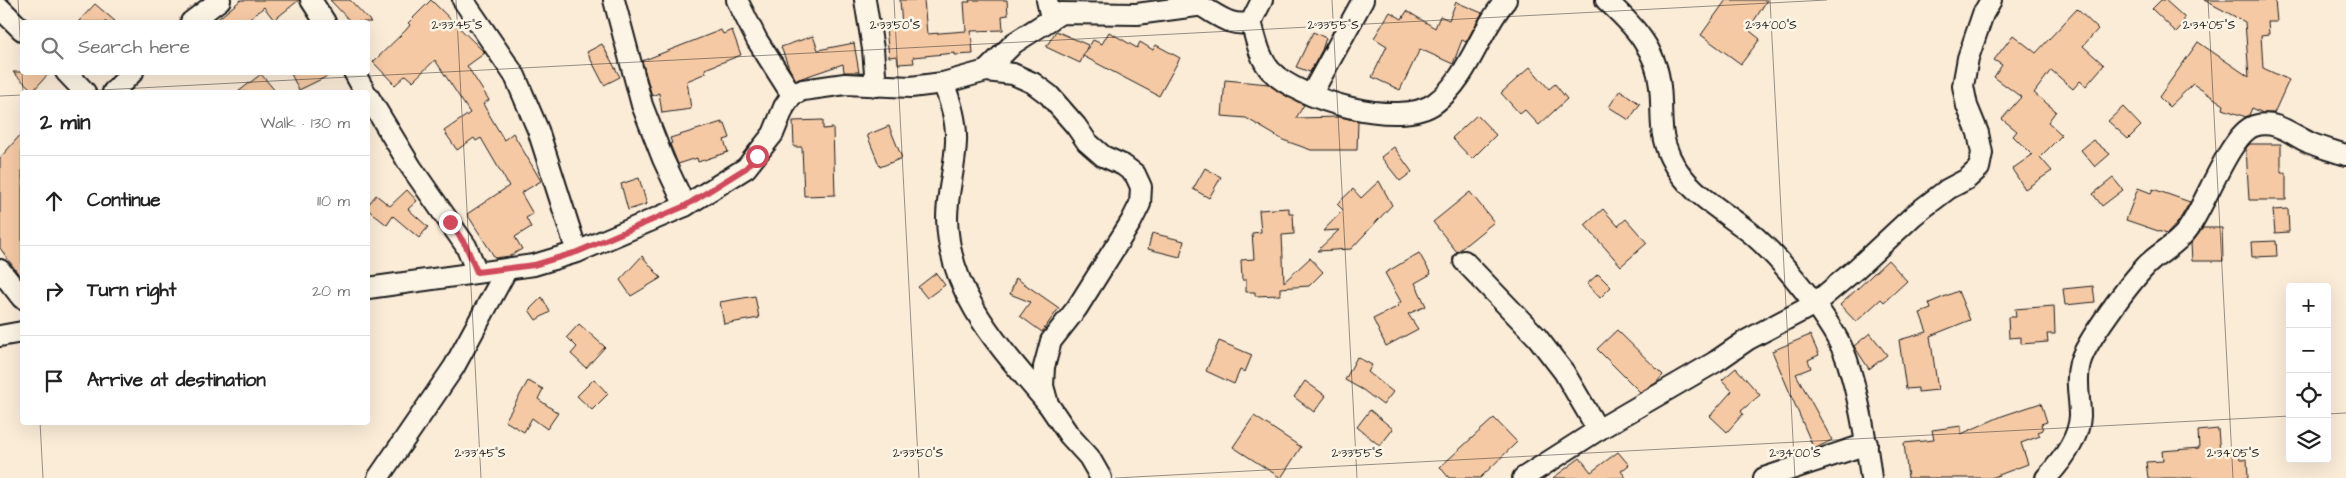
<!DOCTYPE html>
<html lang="en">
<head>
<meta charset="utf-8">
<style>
  :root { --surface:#fff; --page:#f2f2f2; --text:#222; --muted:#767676; --line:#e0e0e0 }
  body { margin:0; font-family:"Architects Daughter",sans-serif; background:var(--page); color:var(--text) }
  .controls { position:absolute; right:15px; bottom:15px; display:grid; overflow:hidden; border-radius:5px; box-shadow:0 5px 20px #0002 }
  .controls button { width:45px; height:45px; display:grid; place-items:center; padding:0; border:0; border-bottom:1px solid var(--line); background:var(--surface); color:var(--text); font:25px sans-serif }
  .stop { position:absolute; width:15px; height:15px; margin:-11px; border:4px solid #d1495b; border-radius:50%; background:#fff }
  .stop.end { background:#d1495b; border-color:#fff; box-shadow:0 1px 5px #0008 }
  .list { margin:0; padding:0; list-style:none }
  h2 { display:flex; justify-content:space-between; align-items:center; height:65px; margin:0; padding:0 20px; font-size:21px }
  h2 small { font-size:16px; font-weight:400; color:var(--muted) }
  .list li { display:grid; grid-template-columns:32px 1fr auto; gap:15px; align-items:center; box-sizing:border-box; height:90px; padding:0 20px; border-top:1px solid var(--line) }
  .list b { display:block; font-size:19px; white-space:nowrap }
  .list em { font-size:16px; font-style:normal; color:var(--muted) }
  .icon { flex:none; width:28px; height:28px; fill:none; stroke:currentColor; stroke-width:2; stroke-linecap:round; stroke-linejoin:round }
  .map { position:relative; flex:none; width:2346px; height:478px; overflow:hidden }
  .search { position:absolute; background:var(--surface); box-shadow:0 5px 20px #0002; left:20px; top:20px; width:350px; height:55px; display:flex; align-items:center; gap:12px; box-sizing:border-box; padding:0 18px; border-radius:5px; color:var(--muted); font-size:19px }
  .panel { position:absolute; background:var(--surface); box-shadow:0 5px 20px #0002; left:20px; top:90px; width:350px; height:335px; border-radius:5px }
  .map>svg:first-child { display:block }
  .building { fill:#f5c9a4; stroke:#1c1c1c }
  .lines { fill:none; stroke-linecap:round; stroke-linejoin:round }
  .minor-casing { stroke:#1c1c1c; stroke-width:24 }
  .minor { stroke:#fcf5e5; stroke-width:20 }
  .route { stroke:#d1495b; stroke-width:6 }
  .ticks { fill:none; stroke:#1c1c1c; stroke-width:1; stroke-opacity:0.45 }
  .ticks-label { font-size:12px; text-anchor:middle; fill:#1c1c1c; stroke:#fcf5e5; stroke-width:5; stroke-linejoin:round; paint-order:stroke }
</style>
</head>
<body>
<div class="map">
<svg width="2346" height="478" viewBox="0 0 2346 478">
  <rect width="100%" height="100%" fill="#fbecd8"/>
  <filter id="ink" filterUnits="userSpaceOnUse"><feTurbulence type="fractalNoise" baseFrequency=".02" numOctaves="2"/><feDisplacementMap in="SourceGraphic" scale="10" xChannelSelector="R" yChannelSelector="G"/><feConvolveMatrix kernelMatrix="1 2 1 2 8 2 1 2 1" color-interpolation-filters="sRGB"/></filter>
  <g filter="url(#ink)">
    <g class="building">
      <polygon points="241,0 299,0 274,20 264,7 246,22 214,22"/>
      <polygon points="330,0 350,0 371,22 351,22"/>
      <polygon points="431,0 485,53 467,66 489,100 483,104 504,140 513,133 541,181 521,193 533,214 526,218 531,227 515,237 522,249 510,256 495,258 467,214 509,186 481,138 476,141 474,138 457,150 444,131 470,113 435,60 413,81 406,75 395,85 373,62 406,30 410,25 408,23"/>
      <polygon points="900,0 924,0 927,34 966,31 964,2 970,2 969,0 1007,0 1008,15 1002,16 1003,30 971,31 973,54 955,55 955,53 913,57 914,63 898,64 897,56 889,57 886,28 902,26"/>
      <polygon points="1726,0 1767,0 1752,24 1754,25 1750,31 1760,39 1741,64 1701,35"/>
      <polygon points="2161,0 2165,0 2184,17 2184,23 2176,32 2152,9"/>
      <polygon points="2204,0 2275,0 2277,22 2268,22 2269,34 2261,35 2263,68 2289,80 2274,113 2263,113 2252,108 2249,115 2246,117 2223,109 2224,105 2193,84 2169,107 2159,97 2198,42 2249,77 2245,22"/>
      <polygon points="1456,2 1482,13 1466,42 1462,40 1453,64 1420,49 1400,90 1372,77 1387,46 1374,38 1390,12 1402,19 1407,11 1435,28 1440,16 1449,20"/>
      <polygon points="95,4 116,22 78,22"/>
      <polygon points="2077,9 2098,29 2083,46 2104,65 2086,86 2080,81 2073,89 2051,70 2034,93 2056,111 2048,122 2062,135 2040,157 2052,171 2025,189 2012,169 2032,155 2013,136 2017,131 2002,119 2021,97 1994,77 2002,65 1994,60 2013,35 2036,53"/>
      <polygon points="721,30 723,34 732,30 741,55 705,69 706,73 687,81 691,109 662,113 659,93 652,96 642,61"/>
      <polygon points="1056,31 1088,45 1080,63 1046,47"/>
      <polygon points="1109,32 1137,48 1140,42 1153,50 1156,45 1180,58 1159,96 1083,56 1093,40 1102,44"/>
      <polygon points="1313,32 1326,38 1322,50 1310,72 1296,67"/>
      <polygon points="813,36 818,50 854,43 859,72 844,72 843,64 796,80 789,68 781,47"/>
      <polygon points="602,44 620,77 604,85 587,52"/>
      <polygon points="1530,67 1549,89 1555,84 1567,99 1539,125 1525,110 1520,114 1501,93"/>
      <polygon points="13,72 50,72 33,91"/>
      <polygon points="290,72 336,72 299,90"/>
      <polygon points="261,74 276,92 238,92"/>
      <polygon points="1225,80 1269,84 1279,92 1304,105 1296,118 1341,117 1358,121 1357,150 1311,150 1283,140 1246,118 1222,116"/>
      <polygon points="1620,90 1640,104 1629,120 1609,107"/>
      <polygon points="2123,107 2141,126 2128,139 2108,121"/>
      <polygon points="1477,115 1496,135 1472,159 1452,138"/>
      <polygon points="823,120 823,129 833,128 835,195 804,196 802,147 794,147 793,121"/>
      <polygon points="722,122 722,124 725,124 730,138 724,140 728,152 698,162 697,158 678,164 670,144 672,143 670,138"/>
      <polygon points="889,126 902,158 880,167 867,135"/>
      <polygon points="22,133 22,279 0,248 0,158"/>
      <polygon points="2093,140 2110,154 2095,167 2081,150"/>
      <polygon points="2250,144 2281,144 2281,173 2286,173 2286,200 2249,200 2246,148"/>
      <polygon points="1394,147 1412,172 1400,181 1381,157"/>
      <polygon points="1205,168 1221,177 1209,198 1193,189"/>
      <polygon points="639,178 647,204 628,210 621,184"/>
      <polygon points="2113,178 2123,190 2102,206 2093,194"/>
      <polygon points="1379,181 1392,205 1351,249 1317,251 1339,230 1323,231 1343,210 1337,204 1353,189 1361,198"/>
      <polygon points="2138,188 2151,193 2153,189 2190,202 2178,222 2167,234 2126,220"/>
      <polygon points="407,190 417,201 408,209 428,227 419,238 393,216 387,225 368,210 368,205 376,195 390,206"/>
      <polygon points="1470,192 1494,222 1457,252 1433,222"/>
      <polygon points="1289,208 1289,214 1293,214 1294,234 1282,235 1284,282 1310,258 1323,272 1309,286 1280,288 1280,295 1255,296 1255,292 1246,292 1246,280 1242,280 1241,260 1254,259 1252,233 1261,232 1259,210"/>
      <polygon points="1603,209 1618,226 1626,219 1647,243 1621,266 1585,225"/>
      <polygon points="2288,209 2289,232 2275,233 2273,210"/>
      <polygon points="2203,228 2222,228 2223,261 2192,261 2191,244"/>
      <polygon points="1152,233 1184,241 1180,257 1148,249"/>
      <polygon points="2276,241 2277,256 2252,257 2251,242"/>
      <polygon points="1419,253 1431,274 1415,283 1426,306 1408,314 1418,329 1386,346 1373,319 1399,306 1397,304 1401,302 1385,273"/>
      <polygon points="642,256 661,278 631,296 620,280"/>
      <polygon points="1888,260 1907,281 1884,302 1881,299 1856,322 1840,305"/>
      <polygon points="936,273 945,285 927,298 918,287"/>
      <polygon points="1598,274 1611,287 1600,298 1587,284"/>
      <polygon points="1016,278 1059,308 1042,332 1020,316 1030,302 1010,294"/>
      <polygon points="2093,286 2095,302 2065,305 2063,289"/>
      <polygon points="1958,291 1970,320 1930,336 1938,390 1918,392 1918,388 1906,389 1899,340 1927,332 1920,313 1931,309 1929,303"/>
      <polygon points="755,296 759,318 724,324 720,302"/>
      <polygon points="542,297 550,312 536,320 529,310"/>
      <polygon points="2054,306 2055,334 2047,334 2048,342 2021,344 2021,337 2009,338 2008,317 2016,317 2015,309"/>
      <polygon points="579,324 605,347 586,368 571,354 577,347 567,337"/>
      <polygon points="1617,330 1663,375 1656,383 1640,392 1597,349"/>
      <polygon points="1870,333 1887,355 1869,369 1854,346"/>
      <polygon points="1810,335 1819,355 1808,360 1811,368 1796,374 1832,440 1814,449 1772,351"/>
      <polygon points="1219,341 1252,355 1245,372 1240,370 1234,384 1206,371"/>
      <polygon points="1357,357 1372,365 1368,372 1393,392 1383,405 1363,390 1345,380"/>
      <polygon points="1736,368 1760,395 1741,411 1743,414 1727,432 1710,416 1732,391 1722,380"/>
      <polygon points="594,379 608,394 592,410 577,396"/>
      <polygon points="528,381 543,389 538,399 558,413 547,429 532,418 524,432 505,421"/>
      <polygon points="1305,381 1326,396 1314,412 1294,397"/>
      <polygon points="2041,403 2047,422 2041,424 2043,430 2038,432 2040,436 2021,443 2028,464 1991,478 1908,478 1904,443 1934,440 1932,430 1961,426 1961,434 2002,416"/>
      <polygon points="1370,410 1393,429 1380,446 1357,427"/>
      <polygon points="1254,416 1301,447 1281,478 1233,447"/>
      <polygon points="1494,418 1517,442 1480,478 1449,478 1440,467"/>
      <polygon points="2218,429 2220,454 2239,452 2240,459 2247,459 2248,478 2148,478 2146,462 2163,461 2162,451 2199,448 2198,431"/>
      <polygon points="1618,452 1629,465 1621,471 1626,478 1553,478 1580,458 1591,472"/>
    </g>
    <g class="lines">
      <g class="minor-casing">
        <g id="minor">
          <polyline points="311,0 325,22"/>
          <polyline points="463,0 515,76 538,130 577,252"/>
          <polyline points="614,0 642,105 663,159 685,206"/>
          <polyline points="737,0 757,40 792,95"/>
          <polyline points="865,0 873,49 876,86"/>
          <polyline points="1047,0 1051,18"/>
          <path d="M1606 0C1632 24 1657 49 1660 87 1663 113 1658 132 1670 157 1686 192 1724 211 1752 234 1782 260 1834 322 1847 360 1859 397 1866 439 1871 478"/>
          <polyline points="0,8 22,30"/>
          <polyline points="191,22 220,0"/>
          <path d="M1251 22C1256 38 1259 58 1271 71 1299 100 1400 129 1435 103 1469 78 1479 31 1506 0"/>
          <path d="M986 71 1014 43 1061 13 1137 14 1196 6H1201C1218 15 1231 28 1251 22L1262 0"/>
          <polyline points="66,72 85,92"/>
          <polyline points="354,72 365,92"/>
          <path d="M943 83C951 102 957 122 956 142 955 168 947 193 947 218 948 294 1001 348 1047 403"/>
          <polyline points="113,92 133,72"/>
          <polyline points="1311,95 1363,0"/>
          <polyline points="368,96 411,167 466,246 477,272"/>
          <polyline points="1464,261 1537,337 1564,372 1598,430"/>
          <polyline points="0,270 22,298"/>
          <polyline points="368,288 534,265 577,252 685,206 746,168 773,134 784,107 792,95 803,90 845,84 911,87 943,83 986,71 1013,74 1033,83 1049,95 1076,126 1087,142 1103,156 1123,165 1135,174 1141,187 1140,204 1131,222 1077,308 1051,341 1044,367 1043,386 1048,404 1069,435 1089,457 1101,478"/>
          <polyline points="0,336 22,332"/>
          <polyline points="378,478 454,367 507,269"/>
          <polyline points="1523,478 1598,430 1715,362 1747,340 1813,305 1856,269 1914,215 1948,189 1967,179 1979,168 1982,153 1978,133 1967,106 1963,86 1968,58 1983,14 1991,0"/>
          <polyline points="1764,478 1867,444"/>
          <path d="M2046 478C2062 461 2079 439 2080 416 2080 398 2075 381 2080 363 2085 342 2130 283 2146 266 2159 252 2175 247 2188 229 2205 206 2230 134 2254 126 2276 119 2292 135 2310 143 2322 148 2334 151 2346 155"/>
        </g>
      </g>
      <use href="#minor" class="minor"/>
    </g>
  </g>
  <g class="lines" filter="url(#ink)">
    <polyline class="route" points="450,222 466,246 477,272 534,265 577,252 685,206 746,168 757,156"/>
  </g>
  <path class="ticks" d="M18 0 23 92M456 0 481 478M894 0 919 478M1332 0 1357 478M1770 0 1795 478M2208 0 2233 478M62 92 1827 0M0 96 22 95M2327 414 2346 413M40 422 43 478M1115 478 2290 416"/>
  <g class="ticks-label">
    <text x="457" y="29">2°33'45"S</text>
    <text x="895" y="29">2°33'50"S</text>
    <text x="1333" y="29">2°33'55"S</text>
    <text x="1771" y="29">2°34'00"S</text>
    <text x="2209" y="29">2°34'05"S</text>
    <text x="480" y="457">2°33'45"S</text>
    <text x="918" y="457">2°33'50"S</text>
    <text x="1357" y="457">2°33'55"S</text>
    <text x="1795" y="457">2°34'00"S</text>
    <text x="2233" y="457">2°34'05"S</text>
  </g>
</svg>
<div class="controls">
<button>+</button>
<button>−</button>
<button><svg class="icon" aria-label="locate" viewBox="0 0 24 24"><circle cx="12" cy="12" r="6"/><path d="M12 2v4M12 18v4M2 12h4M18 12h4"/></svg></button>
<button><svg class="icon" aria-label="layers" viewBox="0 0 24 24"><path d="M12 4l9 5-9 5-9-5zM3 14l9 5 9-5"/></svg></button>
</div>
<div class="stop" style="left:757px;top:156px"></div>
<div class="stop end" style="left:450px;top:222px"></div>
<div class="search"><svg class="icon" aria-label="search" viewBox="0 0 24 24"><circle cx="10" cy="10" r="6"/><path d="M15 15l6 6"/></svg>Search here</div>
<section class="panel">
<h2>2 min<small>Walk · 130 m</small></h2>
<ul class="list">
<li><svg class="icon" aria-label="ahead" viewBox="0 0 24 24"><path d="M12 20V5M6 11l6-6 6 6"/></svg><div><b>Continue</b></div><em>110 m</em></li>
<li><svg class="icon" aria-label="right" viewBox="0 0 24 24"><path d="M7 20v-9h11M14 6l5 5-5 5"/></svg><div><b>Turn right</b></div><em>20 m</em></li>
<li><svg class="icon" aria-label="arrive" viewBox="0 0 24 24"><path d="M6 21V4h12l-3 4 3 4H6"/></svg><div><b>Arrive at destination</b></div></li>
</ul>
</section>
</div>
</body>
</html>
